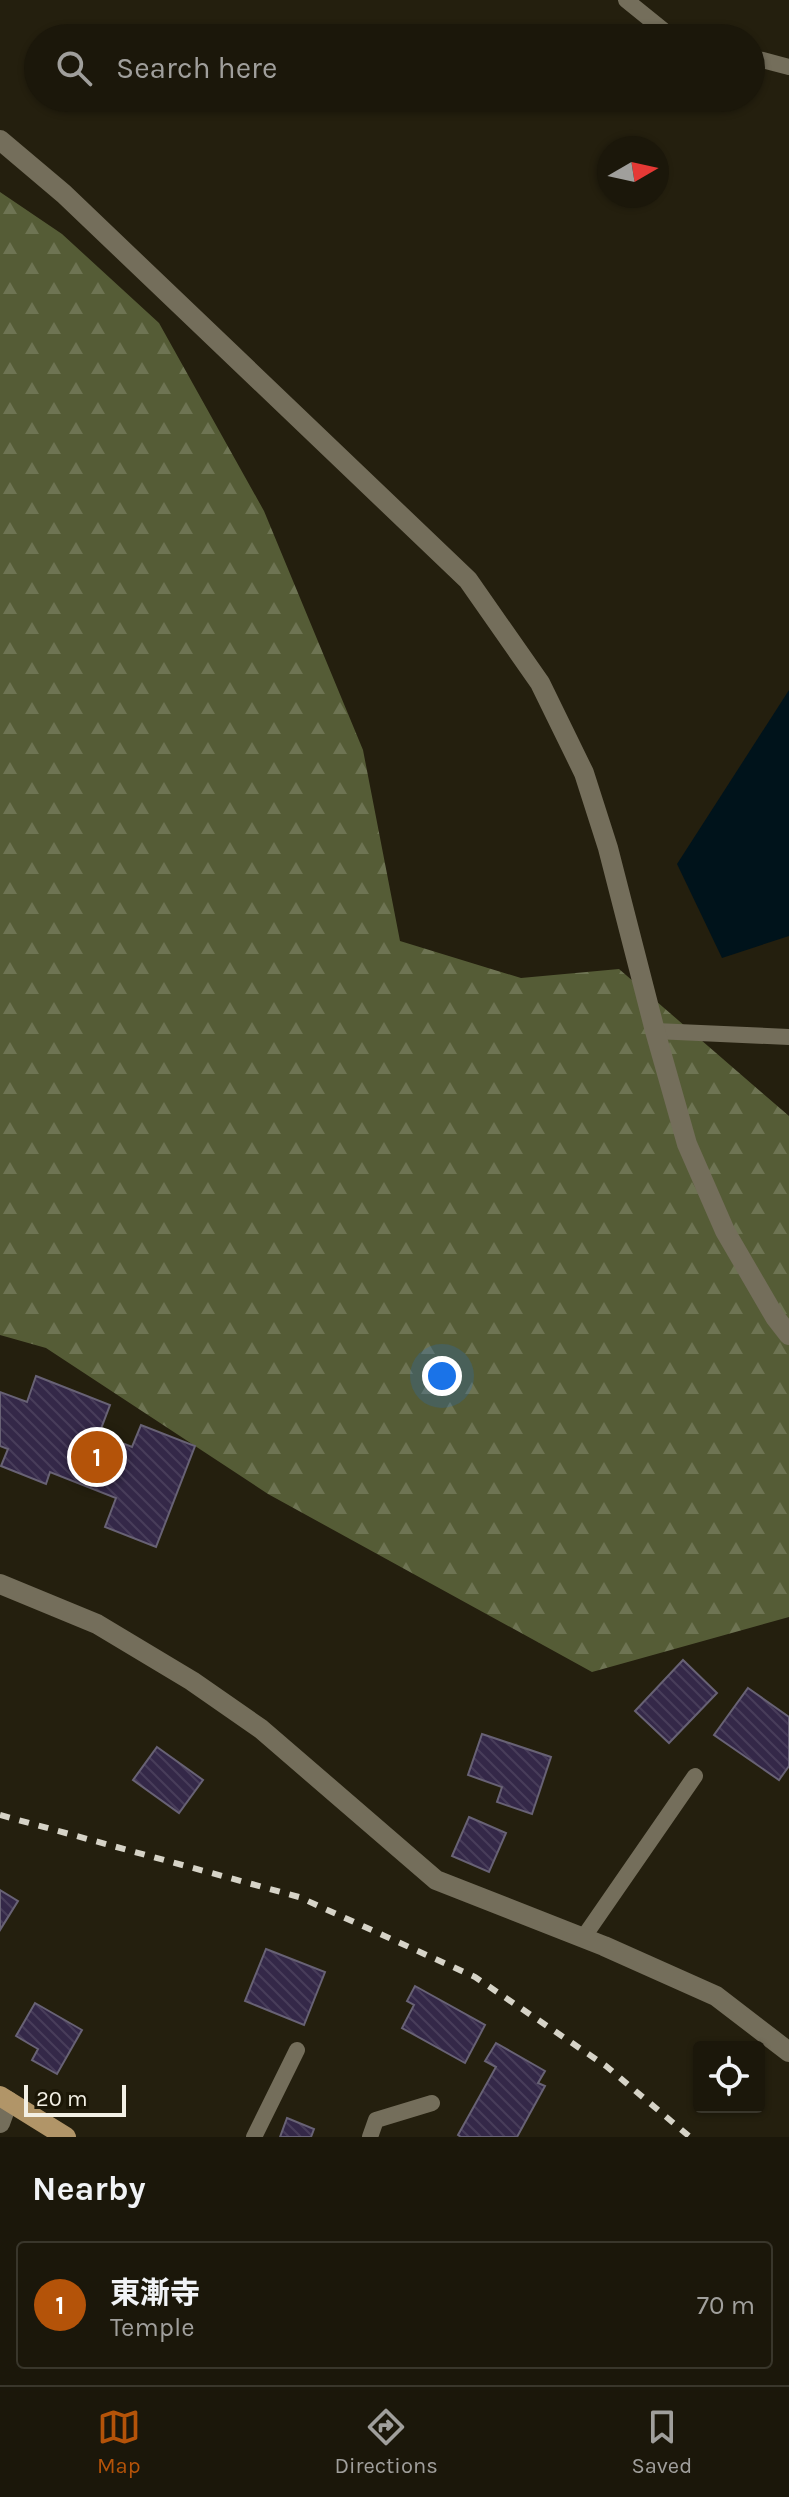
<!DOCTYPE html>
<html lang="en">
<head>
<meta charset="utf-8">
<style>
  :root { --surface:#1b170a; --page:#242013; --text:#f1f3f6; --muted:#a09f9c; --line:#39362b; --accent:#b45309 }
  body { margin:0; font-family:Karla,"Noto Sans JP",sans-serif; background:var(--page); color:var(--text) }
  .controls { position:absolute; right:24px; bottom:24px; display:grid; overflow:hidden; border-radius:8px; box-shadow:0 2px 6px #0004 }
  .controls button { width:72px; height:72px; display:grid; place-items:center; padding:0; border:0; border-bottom:2px solid var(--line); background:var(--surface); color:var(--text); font:40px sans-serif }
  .compass { position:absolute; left:597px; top:136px; width:72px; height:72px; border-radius:50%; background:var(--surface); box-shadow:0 2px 6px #0004; rotate:81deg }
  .scale { position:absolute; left:24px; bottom:20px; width:102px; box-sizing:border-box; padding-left:8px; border:4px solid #f3f0e5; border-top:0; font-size:22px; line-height:28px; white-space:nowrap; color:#f3f0e5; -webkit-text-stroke:6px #1b1606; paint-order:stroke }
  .you { position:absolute; left:442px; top:1376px; width:28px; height:28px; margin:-20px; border:6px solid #fff; border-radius:50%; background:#1a73e8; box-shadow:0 0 0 12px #1a73e833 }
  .badge { display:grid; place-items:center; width:52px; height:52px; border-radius:50%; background:var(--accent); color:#fff; font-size:26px; font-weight:700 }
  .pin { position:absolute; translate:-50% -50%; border:4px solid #fff; box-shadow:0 2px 8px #0006 }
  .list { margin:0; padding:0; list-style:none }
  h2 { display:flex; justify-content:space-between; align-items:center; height:104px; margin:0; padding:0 32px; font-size:34px }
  h2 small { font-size:26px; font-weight:400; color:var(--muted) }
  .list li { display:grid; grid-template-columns:52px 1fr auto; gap:24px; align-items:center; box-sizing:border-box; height:128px; margin:0 16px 16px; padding:0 16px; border:2px solid var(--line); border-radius:8px }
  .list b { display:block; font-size:30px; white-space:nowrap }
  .list p { margin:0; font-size:26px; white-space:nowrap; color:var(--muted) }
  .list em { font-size:26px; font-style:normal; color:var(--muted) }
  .icon { flex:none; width:44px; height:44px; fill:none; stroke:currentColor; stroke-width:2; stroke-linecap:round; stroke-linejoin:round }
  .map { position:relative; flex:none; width:789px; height:2137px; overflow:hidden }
  .search { position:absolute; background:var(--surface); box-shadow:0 2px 6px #0004; left:24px; right:24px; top:24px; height:88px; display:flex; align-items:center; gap:20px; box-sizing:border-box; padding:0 28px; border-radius:44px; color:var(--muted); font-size:30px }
  .sheet { height:248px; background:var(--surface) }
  nav { display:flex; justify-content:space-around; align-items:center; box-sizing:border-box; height:112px; border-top:2px solid var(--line); background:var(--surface); font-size:22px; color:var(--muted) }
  nav a { display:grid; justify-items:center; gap:4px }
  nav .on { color:var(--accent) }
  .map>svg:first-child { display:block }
  .forest { fill:url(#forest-firs) }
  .water { fill:#00131b }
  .building { fill:url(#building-back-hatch); stroke:#686275; stroke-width:2 }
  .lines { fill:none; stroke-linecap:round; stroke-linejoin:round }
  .lane { stroke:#746e5b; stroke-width:16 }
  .street { stroke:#746e5b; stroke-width:20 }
  .secondary { stroke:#746e5b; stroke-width:20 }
  .primary { stroke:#b19568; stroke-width:20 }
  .rail { stroke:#d6d3c7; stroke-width:6; stroke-dasharray:10 10; stroke-linecap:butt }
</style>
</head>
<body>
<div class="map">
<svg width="789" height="2137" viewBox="0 0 789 2137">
  <defs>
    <pattern id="forest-firs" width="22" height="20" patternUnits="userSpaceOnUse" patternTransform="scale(2)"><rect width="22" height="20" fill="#555c36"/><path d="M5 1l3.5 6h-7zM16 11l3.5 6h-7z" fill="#6e7453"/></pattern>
    <pattern id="building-back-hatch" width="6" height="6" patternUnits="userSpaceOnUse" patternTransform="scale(2)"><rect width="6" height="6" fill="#342848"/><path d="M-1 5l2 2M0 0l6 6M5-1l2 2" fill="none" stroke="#483d5a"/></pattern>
  </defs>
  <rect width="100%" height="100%" fill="#241f0e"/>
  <polygon class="forest" points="0,192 62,234 159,323 264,511 363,750 400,941 521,978 619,969 789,1116 789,1617 592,1672 268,1494 46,1348 0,1335"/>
  <polygon class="water" points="789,690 789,936 722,958 677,864"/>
  <g class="building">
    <polygon points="36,1376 110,1405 99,1434 132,1447 141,1425 195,1446 156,1547 105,1527 116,1498 50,1472 46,1484 1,1466 8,1449 0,1446 0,1392 27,1402"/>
    <polygon points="683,1660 717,1693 669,1743 635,1711"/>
    <polygon points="748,1688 789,1717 789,1766 779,1780 714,1735"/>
    <polygon points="482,1734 551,1757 532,1814 497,1802 502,1787 468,1775"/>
    <polygon points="157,1747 203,1780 179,1813 133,1780"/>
    <polygon points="469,1817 506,1833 489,1872 452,1856"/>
    <polygon points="0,1890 18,1901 0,1930"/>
    <polygon points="266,1949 325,1972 304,2025 245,2001"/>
    <polygon points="415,1986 485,2025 465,2063 402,2028 414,2005 407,2001"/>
    <polygon points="35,2003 82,2030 57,2074 32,2060 38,2049 16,2036"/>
    <polygon points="496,2043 545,2071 538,2083 545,2086 517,2137 461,2137 458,2135 496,2067 485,2061"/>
    <polygon points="287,2118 314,2129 311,2137 280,2137"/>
  </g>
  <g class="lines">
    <g class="lane">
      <polyline points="626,0 673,38"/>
      <polyline points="751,57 789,67"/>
      <polyline points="655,1031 789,1037"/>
      <polyline points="583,1938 695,1776"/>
      <polyline points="254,2137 297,2050"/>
      <polyline points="370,2137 376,2120 432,2103"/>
    </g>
    <g class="street">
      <polyline points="0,1584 97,1624 192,1681 261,1729 436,1880 604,1946 716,1996 789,2052"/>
      <polyline points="0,2123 8,2101"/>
    </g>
    <polyline class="secondary" points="0,140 64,194 468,580 540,683 584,773 608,848 655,1031 687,1144 725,1231 775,1317 789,1335"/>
    <polyline class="primary" points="0,2096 66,2137"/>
    <polyline class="rail" points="0,1815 299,1897 475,1977 606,2066 690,2137"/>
  </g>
</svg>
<div class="controls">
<button><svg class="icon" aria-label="locate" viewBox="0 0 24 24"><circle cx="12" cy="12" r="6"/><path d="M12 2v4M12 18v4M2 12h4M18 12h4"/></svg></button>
</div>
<svg class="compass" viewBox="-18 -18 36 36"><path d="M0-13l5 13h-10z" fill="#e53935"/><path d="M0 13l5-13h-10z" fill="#a09f9c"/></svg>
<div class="scale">20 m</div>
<div class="you"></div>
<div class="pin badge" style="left:97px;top:1457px">1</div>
<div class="search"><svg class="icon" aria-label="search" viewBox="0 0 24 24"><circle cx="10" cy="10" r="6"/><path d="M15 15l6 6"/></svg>Search here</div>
</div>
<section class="sheet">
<h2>Nearby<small></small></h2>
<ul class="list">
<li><span class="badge">1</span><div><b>東漸寺</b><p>Temple</p></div><em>70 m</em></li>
</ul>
</section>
<nav>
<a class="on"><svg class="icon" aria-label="map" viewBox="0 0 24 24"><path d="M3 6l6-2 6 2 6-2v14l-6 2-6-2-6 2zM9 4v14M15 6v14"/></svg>Map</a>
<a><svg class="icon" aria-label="directions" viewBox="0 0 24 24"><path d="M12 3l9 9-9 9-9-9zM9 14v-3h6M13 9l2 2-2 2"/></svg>Directions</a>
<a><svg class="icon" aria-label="saved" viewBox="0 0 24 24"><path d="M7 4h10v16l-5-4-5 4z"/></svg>Saved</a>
</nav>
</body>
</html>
